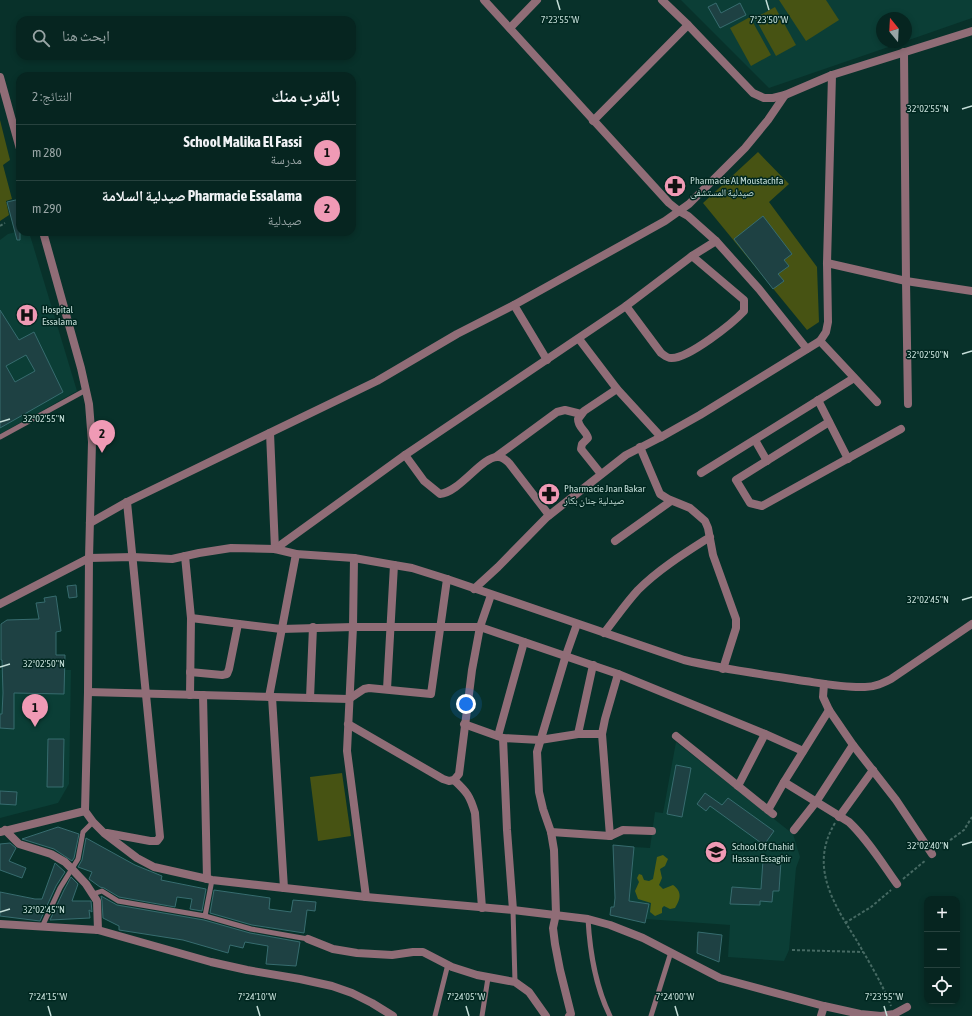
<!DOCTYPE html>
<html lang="ar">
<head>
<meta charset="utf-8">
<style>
  :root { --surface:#062520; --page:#14312d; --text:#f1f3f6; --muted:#98a5a5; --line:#27423e; --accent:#f09ab5 }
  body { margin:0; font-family:"Asap Condensed","Noto Naskh Arabic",sans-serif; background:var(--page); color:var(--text); direction:rtl }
  .controls { position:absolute; right:12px; bottom:12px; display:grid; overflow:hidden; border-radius:8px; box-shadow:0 2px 6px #0003 }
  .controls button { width:36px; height:36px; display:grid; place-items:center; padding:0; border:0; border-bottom:1px solid var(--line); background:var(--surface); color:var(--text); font:20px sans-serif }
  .compass { position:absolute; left:876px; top:12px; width:36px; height:36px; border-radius:50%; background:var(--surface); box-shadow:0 2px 6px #0003; rotate:342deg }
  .you { position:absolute; left:466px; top:704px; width:14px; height:14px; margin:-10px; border:3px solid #fff; border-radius:50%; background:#1a73e8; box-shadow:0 0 0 6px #1a73e833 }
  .badge { display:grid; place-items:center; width:26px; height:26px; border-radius:50%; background:var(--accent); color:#111; font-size:13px; font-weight:700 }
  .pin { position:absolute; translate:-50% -33px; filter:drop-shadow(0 1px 2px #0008) }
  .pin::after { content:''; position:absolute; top:21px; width:14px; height:12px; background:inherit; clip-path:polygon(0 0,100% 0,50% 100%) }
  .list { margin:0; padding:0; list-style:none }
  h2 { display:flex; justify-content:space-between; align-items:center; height:52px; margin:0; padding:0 16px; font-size:17px }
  h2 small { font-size:13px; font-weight:400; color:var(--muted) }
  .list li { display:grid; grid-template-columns:26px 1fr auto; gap:12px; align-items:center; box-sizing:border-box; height:56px; padding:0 16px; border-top:1px solid var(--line) }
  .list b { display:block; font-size:15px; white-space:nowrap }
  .list p { margin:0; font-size:13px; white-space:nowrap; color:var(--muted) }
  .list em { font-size:13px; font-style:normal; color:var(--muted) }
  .icon { flex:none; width:22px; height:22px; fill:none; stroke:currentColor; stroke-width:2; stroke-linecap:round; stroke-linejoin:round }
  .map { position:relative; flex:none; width:972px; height:1016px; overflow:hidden; direction:ltr }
  .search { position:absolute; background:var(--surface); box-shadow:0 2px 6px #0003; left:16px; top:16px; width:340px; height:44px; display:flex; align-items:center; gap:10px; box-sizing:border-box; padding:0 14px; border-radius:12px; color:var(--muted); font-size:15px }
  .panel { position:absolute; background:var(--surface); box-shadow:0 2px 6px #0003; left:16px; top:72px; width:340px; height:164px; border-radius:12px; direction:rtl }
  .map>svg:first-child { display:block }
  .built { fill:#0b3e36 }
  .green { fill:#475313 }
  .forest { fill:#546211 }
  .building { fill:#1e4143; stroke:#376c6f; fill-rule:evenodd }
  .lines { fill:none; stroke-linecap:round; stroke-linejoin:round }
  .path { stroke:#466a63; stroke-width:2; stroke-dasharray:3 2; stroke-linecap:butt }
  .service { stroke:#906d77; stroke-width:5 }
  .minor { stroke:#906d77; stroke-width:8 }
  .tertiary { stroke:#906d77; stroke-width:8 }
  .ticks { fill:none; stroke:#c4ded8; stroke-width:1.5 }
  .labels { text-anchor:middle; stroke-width:3; stroke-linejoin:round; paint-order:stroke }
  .poi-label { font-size:10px; fill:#c4ded8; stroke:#002720; text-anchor:start }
  .ticks-label { font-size:10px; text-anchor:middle; fill:#c4ded8; stroke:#002720; stroke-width:3; stroke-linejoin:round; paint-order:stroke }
</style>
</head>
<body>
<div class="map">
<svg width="972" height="1016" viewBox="0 0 972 1016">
  <rect width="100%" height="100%" fill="#08312a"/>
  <g class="built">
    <polygon points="681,0 972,0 972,18 906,41 906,18 882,18 882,42 903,42 769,88"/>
    <polygon points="20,231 20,232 29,232 77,391 0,434 0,240 8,234"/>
    <polygon points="0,670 71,670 69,784 58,803 0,818"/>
    <polygon points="676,742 793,834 800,857 796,868 789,950 784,961 728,957 730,925 646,919 649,904 629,901 634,847 650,848 655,812 663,813"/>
  </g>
  <g class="green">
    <polygon points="779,0 826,0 839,20 806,41"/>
    <polygon points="775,7 796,45 776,56 755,18"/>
    <polygon points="750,17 771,55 751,66 730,28"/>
    <polygon points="0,120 10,160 3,165 12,199 6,201 9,215 0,221"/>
    <polygon points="758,152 789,184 769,202 817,267 819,322 807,330 703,203"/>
    <polygon points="342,773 351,836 318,841 310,777"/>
  </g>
  <path class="forest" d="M663 855 668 859 665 866 660 869 662 878 659 885 663 889 673 885C683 892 680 900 675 908L670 909 664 906 662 908V913L655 916 650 912 651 903 638 899 635 891 639 882 637 878 639 874 642 875 644 880 649 881 653 879 657 857Z"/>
  <g class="building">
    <polygon points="716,3 721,13 740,3 746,15 720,28 708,7"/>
    <polygon points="20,199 20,240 17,240 7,202"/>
    <polygon points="763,216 792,254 784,260 789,266 778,274 784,281 773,289 734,239"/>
    <path d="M0 310 19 340 34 332 63 392 0 428ZM26 355 35 371 15 382 6 366Z"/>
    <polygon points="76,585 77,597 69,598 67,586"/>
    <polygon points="56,596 61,631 56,632 56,655 65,655 64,694 14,693 14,729 0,728 0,714 2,714 3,693 2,660 1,660 1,624 7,620 39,619 36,603 45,602 44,598"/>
    <polygon points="48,739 64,739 63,787 47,787"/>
    <polygon points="676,765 691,768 682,817 667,814"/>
    <polygon points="0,791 17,792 16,805 0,804"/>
    <polygon points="705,793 722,805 728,798 774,831 764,845 710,806 706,811 697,804"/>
    <polygon points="58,827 79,834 74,858 72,861 54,849 22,839"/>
    <polygon points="86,838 135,865 162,876 161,880 206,889 202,911 190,909 192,899 177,897 175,907 119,897 104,888 100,887 89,879 92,872 78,867 82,860"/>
    <polygon points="10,843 16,848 9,861 26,868 22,878 0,870 0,844"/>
    <polygon points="613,845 634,847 629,901 649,904 645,923 610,915 611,907 614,907 615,898"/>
    <polygon points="763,860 781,861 779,891 773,891 772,902 760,901 760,905 730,904 732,887 761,889"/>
    <polygon points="55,863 65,872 56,886 40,921 0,916 0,892 35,899 42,899"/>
    <polygon points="71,877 78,884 72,901 91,901 92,912 89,910 90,918 50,920 64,890"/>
    <polygon points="214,890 270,898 269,909 291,912 293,900 316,902 315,911 307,910 304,933 252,925 210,913"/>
    <polygon points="101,896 117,905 204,920 250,933 300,942 296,966 266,964 268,946 245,942 243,948 230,945 228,953 183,940 119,930 119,926 103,918 102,901"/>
    <polygon points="698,932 722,935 719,962 697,953"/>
  </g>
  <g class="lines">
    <g class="path">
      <polyline points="0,226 5,223"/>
      <path d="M835 823C809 866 833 903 857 941 869 962 882 983 891 1006"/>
      <polyline points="938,849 964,830 972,817"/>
      <polyline points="903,879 926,860"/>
      <polyline points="845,923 871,907 891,890"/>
      <polyline points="792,950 863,952"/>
    </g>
    <g class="service">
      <polyline points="0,437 86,390"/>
      <polyline points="93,894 102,891 118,901 205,916 251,929 308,939"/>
      <polyline points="513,910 515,982"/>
      <polyline points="205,916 212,880"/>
      <path d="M588 919C590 953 595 985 610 1016"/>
      <polyline points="42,927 60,888 78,859 83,832 93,822"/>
      <polyline points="435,1016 448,964"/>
      <polyline points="482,1016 488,978"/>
      <polyline points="651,1016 671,952"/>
    </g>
    <g class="minor">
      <polyline points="484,0 669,203 679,211 688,216 716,241 759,289 807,349"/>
      <polyline points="662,0 688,25 753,93 764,98 773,98 785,95 832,75 972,31"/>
      <polyline points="510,28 537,0"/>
      <polyline points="904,52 906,281 908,404"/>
      <polyline points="593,121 688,25"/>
      <polyline points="827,263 906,281 972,291"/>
      <polyline points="514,305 547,360"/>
      <path d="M626 306 661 353C664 355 667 358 671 358 688 359 733 323 744 311V300L692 256"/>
      <polyline points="579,339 617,389 661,437"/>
      <polyline points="820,341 877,402"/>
      <polyline points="818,400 848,459"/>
      <polyline points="829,422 736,480 750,503 762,506 901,429"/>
      <polyline points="270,433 275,549"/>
      <polyline points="755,440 767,461"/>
      <polyline points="640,447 660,494 668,499 690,508 705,521 708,528 713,555 736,619 736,628 723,669"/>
      <path d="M405 455 424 481 440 494C460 492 482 456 498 457 503 457 506 460 509 463L549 515"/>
      <polyline points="497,456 557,412 565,410 581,414"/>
      <polyline points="701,473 854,378"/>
      <path d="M601 474 581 449 582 444 588 438C586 430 578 428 578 419L584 411 617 389"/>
      <polyline points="90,523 127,502 377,381 457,334 514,305 665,221 689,204 745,148 768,120 785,95"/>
      <polyline points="615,541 671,501"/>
      <polyline points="275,549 405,455 626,306 692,256 716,241"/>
      <polyline points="185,556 191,618 190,695"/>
      <polyline points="354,558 353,627 347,751 366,897"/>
      <polyline points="474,589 498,567 547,517 626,455 661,437 700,415 820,341 826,332 828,322 827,263 832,75"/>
      <polyline points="0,604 89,558"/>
      <polyline points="191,618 281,629 353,627 480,627 618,674 765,734 803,751"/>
      <path d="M604 633C615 619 626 603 638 590 659 569 685 553 710 537"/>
      <polyline points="190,672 222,675 227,674 229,669 238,624"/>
      <polyline points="824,684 823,697 829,710 853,745 896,800 932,854"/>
      <polyline points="387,689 394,565"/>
      <polyline points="88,692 349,699 364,689 369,688 431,694 447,579"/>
      <polyline points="203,695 207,879"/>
      <polyline points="269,697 296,554"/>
      <polyline points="272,697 284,888"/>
      <polyline points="310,698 313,627"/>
      <polyline points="348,724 443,779 449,781 454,780 459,774 472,670 480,627 491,595"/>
      <polyline points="464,724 503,738 540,740 578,734 602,734"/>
      <polyline points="578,734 593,665"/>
      <polyline points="498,736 524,642"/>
      <polyline points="676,736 773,814"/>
      <polyline points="503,738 507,830 513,910"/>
      <path d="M454 780C467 792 470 796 475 813L482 908"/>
      <path d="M784 782 849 822C868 840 882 863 897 884"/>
      <polyline points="738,786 765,734"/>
      <polyline points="768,810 784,782 829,710"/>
      <polyline points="85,811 93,822 104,833 137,858 154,867 212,880 366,897 513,910 588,919 610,925 643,938 720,978 824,1006 860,1014 881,1016 894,1014 907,1007"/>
      <polyline points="839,817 873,770"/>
      <polyline points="5,830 19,844 51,854 65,862 72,869 86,884 97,901 98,930"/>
      <polyline points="794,830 816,802 853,745"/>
      <polyline points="551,832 610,836 623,830 652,831"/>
      <polyline points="107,833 150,841 157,841 160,837 127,502"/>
      <polyline points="610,836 602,734 605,719 618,674"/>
      <polyline points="0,924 98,930 211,962 247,970 300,979 332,986 352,993 372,1003 393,1016"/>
      <polyline points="308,939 333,949 357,953 392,955 413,952 423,952 452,967 477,975 515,982 529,992 546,1016"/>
      <polyline points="569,1016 571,1014 560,970 555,944 553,928 556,914 554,850 551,832 543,809 539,792 537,752 566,655 577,624"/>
      <polyline points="821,1016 824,1006"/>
    </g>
    <g class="tertiary">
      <polyline points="0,77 20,149"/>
      <path d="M89 558 133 557 172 559 199 553 231 548 275 549 296 554 354 558 394 565 412 568 447 579 684 660C722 669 760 674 798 680 820 683 843 688 865 687 875 687 883 683 891 679L972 624"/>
      <polyline points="0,832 85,811 88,692 89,558 92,442 89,404 81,368 43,232"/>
    </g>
  </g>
  <path class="ticks" d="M557 0 560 10M766 0 769 10M962 109 972 106M962 354 972 351M0 422 10 419M962 600 972 597M0 667 10 664M962 845 972 842M0 912 10 909M48 1006 51 1016M257 1006 260 1016M466 1006 469 1016M675 1006 678 1016M884 1006 887 1016"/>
  <defs>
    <g id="pharmacy-disc" transform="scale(1.15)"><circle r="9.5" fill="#f09ab5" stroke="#002720"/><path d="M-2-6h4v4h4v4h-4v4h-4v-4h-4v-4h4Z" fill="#111"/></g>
    <g id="hospital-disc" transform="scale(1.15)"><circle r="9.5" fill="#f09ab5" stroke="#002720"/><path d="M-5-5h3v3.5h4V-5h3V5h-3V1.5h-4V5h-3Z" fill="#111"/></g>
    <g id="school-disc" transform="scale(1.15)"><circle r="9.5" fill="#f09ab5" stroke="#002720"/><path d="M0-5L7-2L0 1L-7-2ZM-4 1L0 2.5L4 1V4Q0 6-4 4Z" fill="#111"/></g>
  </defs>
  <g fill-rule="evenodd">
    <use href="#pharmacy-disc" x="675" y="186"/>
    <use href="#hospital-disc" x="27" y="315"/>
    <use href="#pharmacy-disc" x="549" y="494"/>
    <use href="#school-disc" x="716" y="852"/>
  </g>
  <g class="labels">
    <g class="poi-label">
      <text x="690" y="184">Pharmacie Al Moustachfa<tspan x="690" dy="12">صيدلية المستشفى</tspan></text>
      <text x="42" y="313">Hospital<tspan x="42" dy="12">Essalama</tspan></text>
      <text x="564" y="492">Pharmacie Jnan Bakar<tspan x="564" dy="12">صيدلية جنان بكار</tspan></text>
      <text x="732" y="850">School Of Chahid<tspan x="732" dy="12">Hassan Essaghir</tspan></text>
    </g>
  </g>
  <g class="ticks-label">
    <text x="560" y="23">7°23'55"W</text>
    <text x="769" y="23">7°23'50"W</text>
    <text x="928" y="112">32°02'55"N</text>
    <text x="928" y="358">32°02'50"N</text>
    <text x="44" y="422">32°02'55"N</text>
    <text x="928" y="603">32°02'45"N</text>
    <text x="44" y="667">32°02'50"N</text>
    <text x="928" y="849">32°02'40"N</text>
    <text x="44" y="913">32°02'45"N</text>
    <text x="48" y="1000">7°24'15"W</text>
    <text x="257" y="1000">7°24'10"W</text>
    <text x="466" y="1000">7°24'05"W</text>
    <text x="675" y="1000">7°24'00"W</text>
    <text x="884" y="1000">7°23'55"W</text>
  </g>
</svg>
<div class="controls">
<button>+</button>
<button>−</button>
<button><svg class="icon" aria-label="locate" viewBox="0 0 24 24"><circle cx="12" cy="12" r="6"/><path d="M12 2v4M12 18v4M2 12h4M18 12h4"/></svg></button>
</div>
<svg class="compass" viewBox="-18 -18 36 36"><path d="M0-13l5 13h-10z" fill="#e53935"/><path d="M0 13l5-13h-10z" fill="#98a5a5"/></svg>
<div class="you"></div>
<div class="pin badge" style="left:35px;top:727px">1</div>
<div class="pin badge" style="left:102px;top:453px">2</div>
<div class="search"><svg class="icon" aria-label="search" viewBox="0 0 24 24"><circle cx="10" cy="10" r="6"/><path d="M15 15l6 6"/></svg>ابحث هنا</div>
<section class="panel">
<h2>بالقرب منك<small>النتائج: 2</small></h2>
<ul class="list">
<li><span class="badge">1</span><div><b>School Malika El Fassi</b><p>مدرسة</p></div><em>280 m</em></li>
<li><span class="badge">2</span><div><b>Pharmacie Essalama صيدلية السلامة</b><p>صيدلية</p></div><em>290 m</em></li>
</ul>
</section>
</div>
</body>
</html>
